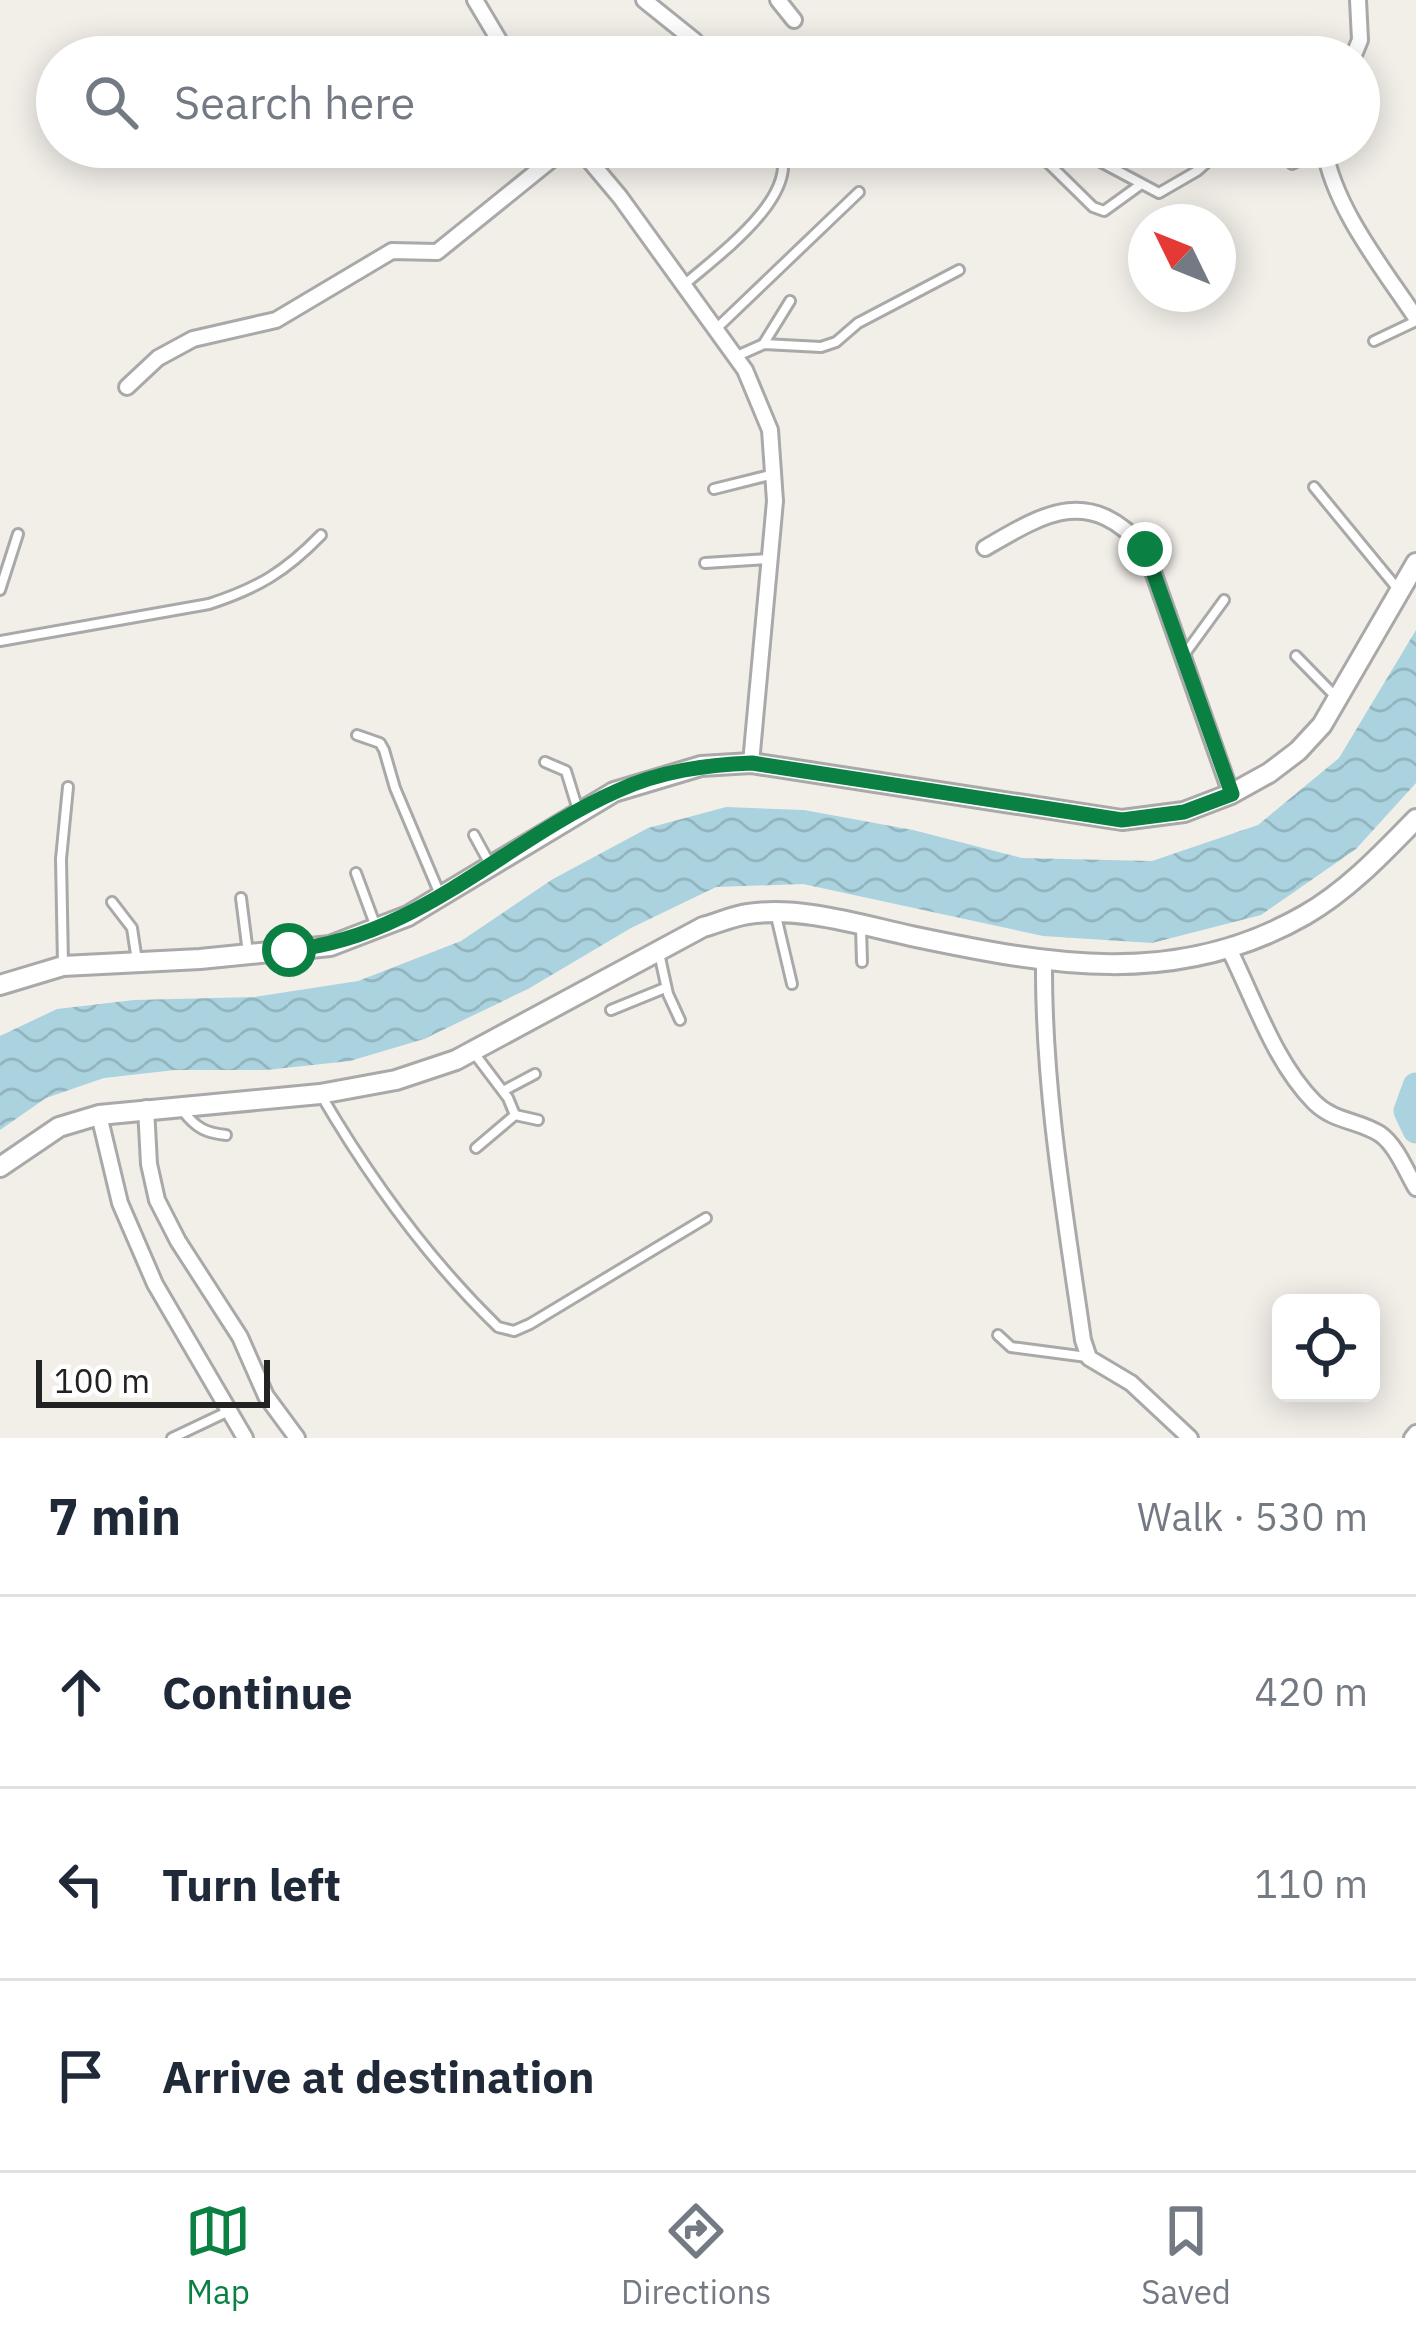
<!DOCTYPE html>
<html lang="en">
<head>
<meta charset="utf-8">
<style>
  :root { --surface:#fff; --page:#f2f2f3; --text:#1f2937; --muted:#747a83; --line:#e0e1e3; --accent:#0b8043 }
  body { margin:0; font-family:"IBM Plex Sans",sans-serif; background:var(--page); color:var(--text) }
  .controls { position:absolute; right:36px; bottom:36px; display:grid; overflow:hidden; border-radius:18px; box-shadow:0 6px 30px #0003 }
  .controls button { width:108px; height:108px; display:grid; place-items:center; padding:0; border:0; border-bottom:3px solid var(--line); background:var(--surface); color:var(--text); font:60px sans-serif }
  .compass { position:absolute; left:1128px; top:204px; width:108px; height:108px; border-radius:50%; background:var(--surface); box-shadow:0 6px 30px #0003; rotate:313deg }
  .scale { position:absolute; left:36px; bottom:30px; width:234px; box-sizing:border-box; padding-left:12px; border:6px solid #222; border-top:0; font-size:33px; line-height:42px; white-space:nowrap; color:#222; -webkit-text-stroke:9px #fff; paint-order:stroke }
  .stop { position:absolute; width:36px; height:36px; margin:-27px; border:9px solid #0b8043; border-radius:50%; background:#fff }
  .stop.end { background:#0b8043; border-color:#fff; box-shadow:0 3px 12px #0008 }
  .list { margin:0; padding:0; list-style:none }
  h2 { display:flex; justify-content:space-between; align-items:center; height:156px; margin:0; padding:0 48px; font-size:51px }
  h2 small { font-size:39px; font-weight:400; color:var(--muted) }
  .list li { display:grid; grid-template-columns:78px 1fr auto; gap:36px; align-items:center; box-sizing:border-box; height:192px; padding:0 48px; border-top:3px solid var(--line) }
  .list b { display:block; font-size:45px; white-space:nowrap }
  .list em { font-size:39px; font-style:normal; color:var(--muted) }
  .icon { flex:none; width:66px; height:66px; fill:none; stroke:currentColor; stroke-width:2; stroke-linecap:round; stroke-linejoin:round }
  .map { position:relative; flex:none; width:1416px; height:1438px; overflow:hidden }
  .search { position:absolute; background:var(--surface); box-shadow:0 6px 30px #0003; left:36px; right:36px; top:36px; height:132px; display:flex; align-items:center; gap:30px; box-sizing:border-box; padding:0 42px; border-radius:66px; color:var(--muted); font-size:45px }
  .sheet { height:732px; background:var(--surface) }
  nav { display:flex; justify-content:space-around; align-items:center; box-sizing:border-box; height:168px; border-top:3px solid var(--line); background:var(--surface); font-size:33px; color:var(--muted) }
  nav a { display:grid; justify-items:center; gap:6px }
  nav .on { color:var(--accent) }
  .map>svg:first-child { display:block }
  .water { fill:url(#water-waves) }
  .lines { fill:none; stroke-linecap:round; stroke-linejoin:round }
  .river { stroke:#aad3df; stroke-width:27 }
  .service-casing { stroke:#a9a9a9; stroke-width:14 }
  .minor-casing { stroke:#a9a9a9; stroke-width:20 }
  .tertiary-casing { stroke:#a9a9a9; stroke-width:24 }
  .service { stroke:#fff; stroke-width:8 }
  .minor { stroke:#fff; stroke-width:14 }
  .tertiary { stroke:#fff; stroke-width:18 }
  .route { stroke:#0b8043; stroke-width:15 }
</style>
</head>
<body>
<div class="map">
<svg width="1416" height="1438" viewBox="0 0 1416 1438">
  <defs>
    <pattern id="water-waves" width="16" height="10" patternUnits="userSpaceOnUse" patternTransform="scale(3)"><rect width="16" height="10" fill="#aad3df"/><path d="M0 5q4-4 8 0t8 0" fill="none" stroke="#92b5bf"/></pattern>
  </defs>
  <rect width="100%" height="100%" fill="#f2efe9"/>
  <polygon class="water" points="1416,630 1416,783 1356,849 1261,915 1152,943 1043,936 803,884 716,887 631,928 528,989 424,1039 350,1061 266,1070 175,1070 104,1078 46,1098 0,1130 0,1036 57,1009 134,1000 254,997 358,981 461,941 553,879 648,828 726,807 804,810 913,830 1022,858 1152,861 1258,825 1339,758"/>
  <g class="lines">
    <polyline class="river" points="1416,1086 1407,1111 1416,1130"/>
    <g class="service-casing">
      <g id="service">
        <polyline points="1032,147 1093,207 1104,211 1140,185"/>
        <polyline points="1084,153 1159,193 1197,171 1224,147"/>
        <polyline points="1292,164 1323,149"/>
        <path d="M685 284C717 256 803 195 779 147"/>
        <polyline points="717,328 859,192"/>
        <polyline points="1374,341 1416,321"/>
        <polyline points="764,343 790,301"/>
        <polyline points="737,356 764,344 821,347 836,342 858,323 959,270"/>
        <polyline points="1314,487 1397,588"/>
        <polyline points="714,489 774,474"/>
        <polyline points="705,563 769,559"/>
        <polyline points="0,590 18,534"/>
        <path d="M0 641 209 604C258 588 285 572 321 535"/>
        <polyline points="1184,655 1224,600"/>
        <polyline points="1296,656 1337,698"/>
        <polyline points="357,735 380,743 384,750 395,788 441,897"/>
        <polyline points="545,762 566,771 578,810"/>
        <polyline points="474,835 491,866"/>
        <polyline points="356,873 376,927"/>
        <polyline points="241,898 248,953"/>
        <polyline points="112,902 132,928 137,961"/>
        <polyline points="776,916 792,984"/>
        <polyline points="861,928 862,962"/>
        <polyline points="659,953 668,994 680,1020"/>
        <polyline points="63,964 61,859 68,787"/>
        <polyline points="611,1010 665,988"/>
        <polyline points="474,1053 508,1098 515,1115 476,1148"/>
        <polyline points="503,1091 535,1074"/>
        <path d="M321 1095C369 1177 429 1260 498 1327L514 1331 530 1324 706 1218"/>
        <path d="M183 1111C196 1128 206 1133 226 1135"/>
        <polyline points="515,1115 538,1120"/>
        <polyline points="998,1335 1011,1347 1087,1357"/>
        <polyline points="172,1438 229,1411"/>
      </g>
    </g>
    <g class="minor-casing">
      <g id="minor">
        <polyline points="475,0 509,57"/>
        <polyline points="644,0 695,41"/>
        <polyline points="778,0 794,20"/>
        <polyline points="1353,57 1360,40 1358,0"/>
        <polyline points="578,147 620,197 745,370 770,430 775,501 751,763"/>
        <path d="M1324 147C1334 208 1382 267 1416 318"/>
        <polyline points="127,387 158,358 193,339 276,320 392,251 437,252 567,147"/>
        <path d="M985 548C1045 513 1089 485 1145 549L1231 794"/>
        <path d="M1229 949C1255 1001 1274 1061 1314 1102 1334 1122 1358 1120 1380 1134 1396 1145 1406 1171 1416 1188"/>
        <path d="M1044 961C1043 1089 1065 1214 1083 1340L1089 1358 1131 1383 1190 1438"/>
        <polyline points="146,1108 149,1164 157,1200 178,1241 240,1337 266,1396 297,1438"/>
        <polyline points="99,1115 120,1203 155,1284 245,1438"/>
        <polyline points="1412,1438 1416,1433"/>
      </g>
    </g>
    <g class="tertiary-casing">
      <g id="tertiary">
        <polyline points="0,985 63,966 200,959 330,946 408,916 614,792 701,766 751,763 1122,820 1184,812 1231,794 1269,773 1298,751 1322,725 1416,563"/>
        <path d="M0 1167 59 1127 99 1115 320 1094 396 1080 456 1060 703 927C718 923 733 916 748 914 800 906 861 925 911 936 1049 965 1176 989 1305 915 1347 891 1382 854 1416 819"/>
      </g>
    </g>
    <use href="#service" class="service"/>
    <use href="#minor" class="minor"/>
    <use href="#tertiary" class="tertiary"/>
  </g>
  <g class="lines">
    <path class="route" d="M289 950C418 938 504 841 617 791 660 771 705 765 752 763L1122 820 1184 812 1232 794 1145 549"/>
  </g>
</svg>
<div class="controls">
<button><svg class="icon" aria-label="locate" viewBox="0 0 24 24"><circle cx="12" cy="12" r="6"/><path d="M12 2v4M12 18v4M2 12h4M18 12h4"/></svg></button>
</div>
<svg class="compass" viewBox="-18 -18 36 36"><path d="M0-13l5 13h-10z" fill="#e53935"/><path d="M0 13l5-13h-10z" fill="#747a83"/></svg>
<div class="scale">100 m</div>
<div class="stop" style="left:289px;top:950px"></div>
<div class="stop end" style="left:1145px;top:549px"></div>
<div class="search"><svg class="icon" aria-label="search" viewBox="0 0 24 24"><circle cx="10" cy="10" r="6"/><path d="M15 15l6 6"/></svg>Search here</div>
</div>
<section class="sheet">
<h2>7 min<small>Walk · 530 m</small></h2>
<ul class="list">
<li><svg class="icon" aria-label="ahead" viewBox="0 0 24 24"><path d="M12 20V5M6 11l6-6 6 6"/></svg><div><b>Continue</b></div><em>420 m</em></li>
<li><svg class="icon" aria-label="left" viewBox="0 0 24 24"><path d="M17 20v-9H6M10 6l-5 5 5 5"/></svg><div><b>Turn left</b></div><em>110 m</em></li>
<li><svg class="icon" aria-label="arrive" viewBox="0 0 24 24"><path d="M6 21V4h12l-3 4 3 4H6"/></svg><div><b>Arrive at destination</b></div></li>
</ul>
</section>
<nav>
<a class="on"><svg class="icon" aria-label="map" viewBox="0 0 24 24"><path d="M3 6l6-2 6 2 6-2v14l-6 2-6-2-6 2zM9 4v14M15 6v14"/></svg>Map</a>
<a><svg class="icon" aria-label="directions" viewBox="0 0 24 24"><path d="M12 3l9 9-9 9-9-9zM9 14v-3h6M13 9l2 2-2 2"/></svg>Directions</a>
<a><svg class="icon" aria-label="saved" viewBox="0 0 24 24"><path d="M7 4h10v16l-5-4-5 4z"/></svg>Saved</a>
</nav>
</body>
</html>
